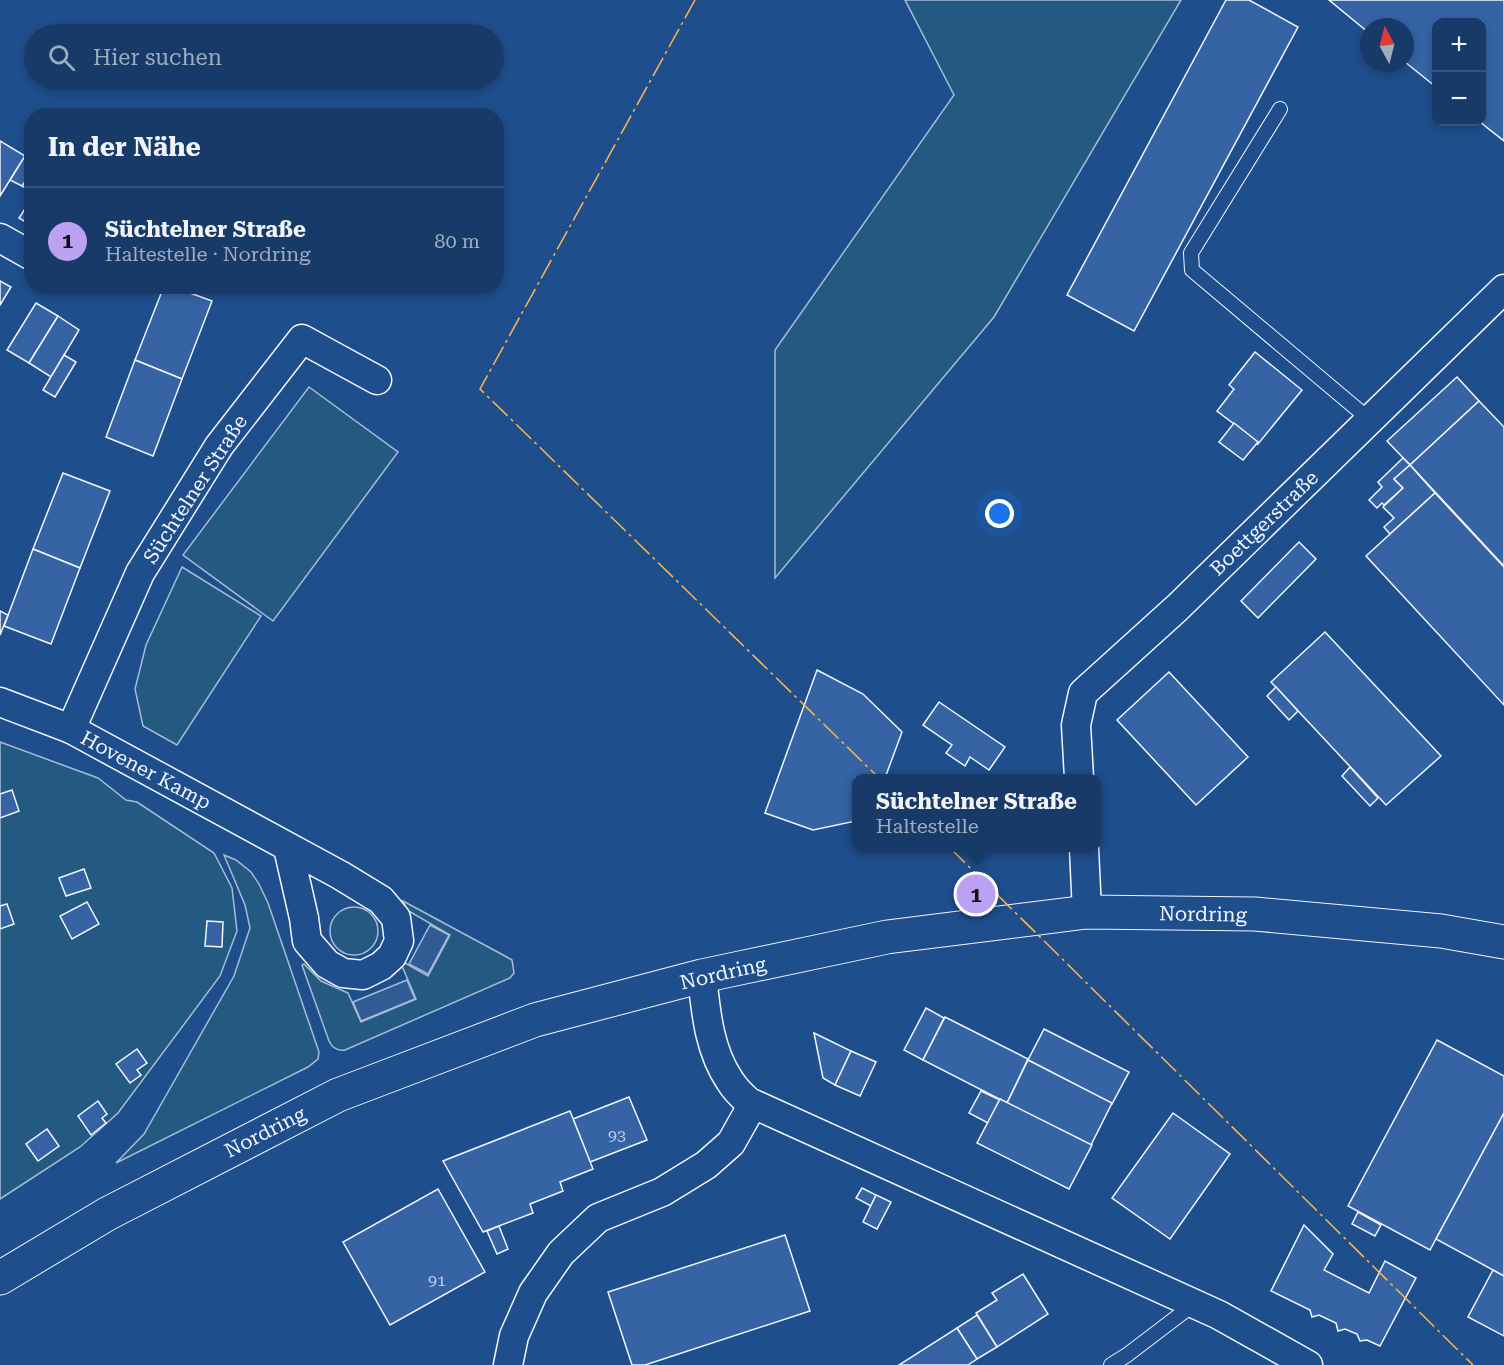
<!DOCTYPE html>
<html lang="de">
<head>
<meta charset="utf-8">
<style>
  :root { --surface:#173a69; --page:#20416f; --text:#f1f3f6; --muted:#9eadc0; --line:#36547d; --accent:#bca0f2 }
  body { margin:0; font-family:"Roboto Serif",serif; background:var(--page); color:var(--text) }
  .controls { position:absolute; right:18px; top:18px; display:grid; overflow:hidden; border-radius:12px; box-shadow:0 3px 9px #0003 }
  .controls button { width:54px; height:54px; display:grid; place-items:center; padding:0; border:0; border-bottom:2px solid var(--line); background:var(--surface); color:var(--text); font:30px sans-serif }
  .compass { position:absolute; left:1360px; top:18px; width:54px; height:54px; border-radius:50%; background:var(--surface); box-shadow:0 3px 9px #0003; rotate:353deg }
  .you { position:absolute; left:1000px; top:514px; width:21px; height:21px; margin:-15px; border:4px solid #fff; border-radius:50%; background:#1a73e8; box-shadow:0 0 0 9px #1a73e833 }
  .badge { display:grid; place-items:center; width:39px; height:39px; border-radius:50%; background:var(--accent); color:#111; font-size:20px; font-weight:700 }
  .pin { position:absolute; translate:-50% -50%; border:3px solid #fff; box-shadow:0 2px 6px #0006 }
  .popup { position:absolute; left:852px; top:774px; width:249px; height:78px; box-sizing:border-box; display:grid; place-content:center; border-radius:12px; background:var(--surface); filter:drop-shadow(0 2px 4px #0005); font-size:20px; white-space:nowrap; color:var(--muted) }
  .popup b { font-size:22px; color:var(--text) }
  .popup::after { content:''; position:absolute; left:50%; top:100%; margin-left:-12px; border:12px solid transparent; border-top-color:var(--surface) }
  .list { margin:0; padding:0; list-style:none }
  h2 { display:flex; justify-content:space-between; align-items:center; height:78px; margin:0; padding:0 24px; font-size:26px }
  h2 small { font-size:20px; font-weight:400; color:var(--muted) }
  .list li { display:grid; grid-template-columns:39px 1fr auto; gap:18px; align-items:center; box-sizing:border-box; height:108px; padding:0 24px; border-top:2px solid var(--line) }
  .list b { display:block; font-size:22px; white-space:nowrap }
  .list p { margin:0; font-size:20px; white-space:nowrap; color:var(--muted) }
  .list em { font-size:20px; font-style:normal; color:var(--muted) }
  .icon { flex:none; width:33px; height:33px; fill:none; stroke:currentColor; stroke-width:2; stroke-linecap:round; stroke-linejoin:round }
  .map { position:relative; flex:none; width:1504px; height:1365px; overflow:hidden }
  .search { position:absolute; background:var(--surface); box-shadow:0 3px 9px #0003; left:24px; top:24px; width:480px; height:66px; display:flex; align-items:center; gap:15px; box-sizing:border-box; padding:0 21px; border-radius:33px; color:var(--muted); font-size:22px }
  .panel { position:absolute; background:var(--surface); box-shadow:0 3px 9px #0003; left:24px; top:108px; width:480px; height:186px; border-radius:24px }
  .map>svg:first-child { display:block }
  .green { fill:#245a82; stroke:#a8bbd7; stroke-width:1.5 }
  .parking { fill:#305b95; stroke:#a8bbd7; stroke-width:1.5 }
  .building { fill:#3563a3; stroke:#f2f6ff; stroke-width:1.5 }
  .lines { fill:none; stroke-linecap:round; stroke-linejoin:round }
  .service-casing { stroke:#f2f6ff; stroke-width:16 }
  .minor-casing { stroke:#f2f6ff; stroke-width:31 }
  .primary-casing { stroke:#f2f6ff; stroke-width:35 }
  .service { stroke:#1f4e8c; stroke-width:14 }
  .minor { stroke:#1f4e8c; stroke-width:28 }
  .primary { stroke:#1f4e8c; stroke-width:33 }
  .power { stroke:#ffb74d; stroke-width:1.5; stroke-dasharray:21 4.5 3 4.5; stroke-linecap:butt }
  .labels { text-anchor:middle; stroke-width:4.5; stroke-linejoin:round; paint-order:stroke }
  .number-label { font-size:16px; fill:#c3d1e8 }
  .street-label { font-size:20px; fill:#f2f6ff; stroke:#1f4e8c }
</style>
</head>
<body>
<div class="map">
<svg width="1504" height="1365" viewBox="0 0 1504 1365">
  <rect width="100%" height="100%" fill="#1f4e8c"/>
  <g class="green">
    <polygon points="905,0 1181,0 994,317 775,578 775,350 954,95"/>
    <polygon points="309,387 398,452 273,621 183,555"/>
    <polygon points="182,567 261,616 177,745 143,726 135,689 146,645"/>
    <polygon points="0,742 98,778 126,800 137,802 214,853 232,888 237,931 220,976 118,1113 80,1147 0,1199"/>
    <polygon points="224,855 236,860 251,872 259,884 268,903 319,1052 318,1059 308,1067 116,1163 144,1134 234,976 250,928 245,905"/>
    <path d="M403 901 505 956 512 960 514 973 510 978 345 1050C337 1051 332 1048 329 1041L302 965 304 964 321 981 348 993 361 1022 416 999 402 966 405 963 428 976 450 935 407 910Z"/>
    <circle cx="354" cy="931" r="24"/>
  </g>
  <g class="parking">
    <polygon points="430,925 449,935 428,974 409,964"/>
    <polygon points="407,980 415,999 361,1021 353,1002"/>
  </g>
  <g class="building">
    <polygon points="1226,0 1249,0 1298,27 1134,331 1067,295"/>
    <polygon points="1329,0 1504,0 1504,141 1480,122 1482,122 1482,22 1436,22 1436,87 1405,62 1405,27 1369,27 1369,33"/>
    <polygon points="0,141 25,156 0,196"/>
    <polygon points="25,156 32,160 32,172 22,186 10,180"/>
    <polygon points="32,172 32,192 22,186"/>
    <polygon points="32,198 32,226 19,218"/>
    <polygon points="0,281 11,287 0,305"/>
    <polygon points="164,286 171,286 212,301 182,379 135,360"/>
    <polygon points="36,303 58,316 29,363 7,350"/>
    <polygon points="58,316 79,330 51,377 29,363"/>
    <polygon points="1255,352 1302,390 1258,444 1258,442 1217,411 1234,389 1229,385"/>
    <polygon points="64,355 76,362 55,397 43,390"/>
    <polygon points="135,360 182,379 153,456 106,437"/>
    <polygon points="1457,377 1479,401 1410,465 1387,441"/>
    <polygon points="1479,401 1504,427 1504,566 1410,465"/>
    <polygon points="1234,423 1258,442 1243,460 1219,442"/>
    <polygon points="1403,458 1410,465 1394,479 1403,488 1384,505 1382,503 1377,508 1369,500 1382,487 1378,482"/>
    <polygon points="1410,465 1435,493 1390,534 1384,527 1394,518 1383,507 1403,488 1394,479"/>
    <polygon points="63,473 110,491 80,568 33,549"/>
    <polygon points="1435,493 1504,567 1504,705 1366,556"/>
    <polygon points="1299,542 1316,559 1258,618 1241,601"/>
    <polygon points="33,549 80,568 51,644 4,626"/>
    <polygon points="0,611 8,615 0,635"/>
    <polygon points="1325,632 1441,756 1386,805 1271,682"/>
    <polygon points="817,670 863,694 902,732 885,778 856,778 856,821 813,830 765,813"/>
    <polygon points="1169,672 1248,757 1196,805 1117,720"/>
    <polygon points="1276,687 1298,711 1289,720 1267,696"/>
    <polygon points="939,702 1005,747 989,770 970,757 965,766 946,753 952,745 923,725"/>
    <polygon points="1350,767 1378,798 1370,806 1342,776"/>
    <polygon points="12,790 19,811 0,818 0,794"/>
    <polygon points="84,869 91,888 66,896 59,878"/>
    <polygon points="87,902 99,924 72,939 60,916"/>
    <polygon points="7,904 14,924 0,929 0,906"/>
    <polygon points="207,921 223,922 222,947 205,946"/>
    <polygon points="926,1008 944,1018 923,1060 904,1050"/>
    <polygon points="945,1017 1028,1059 1007,1103 923,1060"/>
    <polygon points="1044,1029 1129,1072 1112,1104 1028,1060"/>
    <polygon points="814,1033 851,1051 835,1085 823,1078"/>
    <polygon points="1437,1040 1504,1076 1504,1113 1430,1250 1348,1206"/>
    <polygon points="137,1049 147,1063 137,1070 141,1075 130,1083 116,1064"/>
    <polygon points="851,1051 876,1062 860,1096 835,1085"/>
    <polygon points="1028,1060 1112,1103 1091,1145 1007,1103"/>
    <polygon points="981,1091 1000,1100 988,1123 969,1113"/>
    <polygon points="629,1097 647,1140 590,1162 573,1119"/>
    <polygon points="1000,1099 1092,1145 1069,1189 977,1143"/>
    <polygon points="98,1101 107,1114 102,1118 106,1123 91,1135 78,1116"/>
    <polygon points="570,1111 593,1169 560,1182 563,1191 530,1204 533,1213 483,1232 443,1161"/>
    <polygon points="1173,1113 1230,1154 1170,1239 1112,1198"/>
    <polygon points="1504,1113 1504,1276 1436,1239"/>
    <polygon points="47,1129 59,1146 38,1161 26,1144"/>
    <polygon points="862,1188 876,1195 871,1206 856,1198"/>
    <polygon points="438,1189 485,1272 390,1325 343,1242"/>
    <polygon points="876,1195 891,1202 877,1229 863,1222"/>
    <polygon points="1358,1212 1381,1225 1375,1236 1352,1224"/>
    <polygon points="1304,1225 1333,1254 1324,1270 1369,1293 1385,1261 1416,1278 1380,1346 1367,1340 1360,1341 1357,1334 1345,1329 1338,1331 1336,1323 1319,1315 1312,1317 1310,1310 1271,1291"/>
    <polygon points="499,1226 508,1249 497,1254 487,1231"/>
    <polygon points="785,1235 810,1311 645,1365 632,1365 608,1292"/>
    <polygon points="1493,1270 1504,1276 1504,1336 1468,1317"/>
    <polygon points="1023,1274 1048,1314 997,1347 976,1313 997,1300 992,1293"/>
    <polygon points="977,1315 997,1347 977,1359 957,1328"/>
    <polygon points="957,1328 977,1359 968,1365 899,1365"/>
  </g>
  <g class="lines">
    <g class="service-casing">
      <g id="service">
        <polyline points="1280,109 1191,253 1192,270 1370,420"/>
        <polyline points="1111,1365 1127,1355 1194,1304"/>
      </g>
    </g>
    <g class="minor-casing">
      <g id="minor">
        <polyline points="0,238 32,256"/>
        <polyline points="0,702 71,729 340,875 381,900 396,918 399,941 392,956 381,966 363,975 343,973 327,964 307,941 304,918 288,848"/>
        <polyline points="71,729 140,573 219,446 302,339 377,380"/>
        <polyline points="1079,778 1076,725 1083,693 1177,608 1504,289"/>
        <polyline points="1084,848 1087,912"/>
        <path d="M702 976C706 1013 709 1050 730 1081 735 1089 742 1096 749 1102L1219 1315 1308 1365"/>
        <polyline points="508,1365 514,1336 533,1293 561,1253 598,1218 662,1192 706,1165 731,1143 753,1104"/>
      </g>
    </g>
    <g class="primary-casing">
      <polyline id="primary" points="0,1278 107,1214 338,1095 535,1020 702,976 887,937 1087,912 1255,914 1441,931 1504,942"/>
    </g>
    <use href="#service" class="service"/>
    <use href="#minor" class="minor"/>
    <use href="#primary" class="primary"/>
    <g class="power">
      <polyline points="695,0 480,389 879,778"/>
      <polyline points="950,848 1473,1365"/>
    </g>
  </g>
  <g class="labels">
    <g class="number-label">
      <text x="617" y="1141">93</text>
      <text x="437" y="1286">91</text>
    </g>
    <g class="street-label">
      <text transform="translate(195 489) rotate(-57)" y="7">Süchtelner Straße</text>
      <text transform="translate(1264 523) rotate(-44)" y="7">Boettgerstraße</text>
      <text transform="translate(146 770) rotate(28)" y="7">Hovener Kamp</text>
      <text transform="translate(1203 914) rotate(1)" y="7">Nordring</text>
      <text transform="translate(723 973) rotate(-13)" y="7">Nordring</text>
      <text transform="translate(265 1132) rotate(-27)" y="7">Nordring</text>
    </g>
  </g>
</svg>
<div class="controls">
<button>+</button>
<button>−</button>
</div>
<svg class="compass" viewBox="-18 -18 36 36"><path d="M0-13l5 13h-10z" fill="#e53935"/><path d="M0 13l5-13h-10z" fill="#9eadc0"/></svg>
<div class="you"></div>
<div class="pin badge" style="left:976px;top:894px">1</div>
<div class="popup"><b>Süchtelner Straße</b>Haltestelle</div>
<div class="search"><svg class="icon" aria-label="search" viewBox="0 0 24 24"><circle cx="10" cy="10" r="6"/><path d="M15 15l6 6"/></svg>Hier suchen</div>
<section class="panel">
<h2>In der Nähe<small></small></h2>
<ul class="list">
<li><span class="badge">1</span><div><b>Süchtelner Straße</b><p>Haltestelle · Nordring</p></div><em>80 m</em></li>
</ul>
</section>
</div>
</body>
</html>
